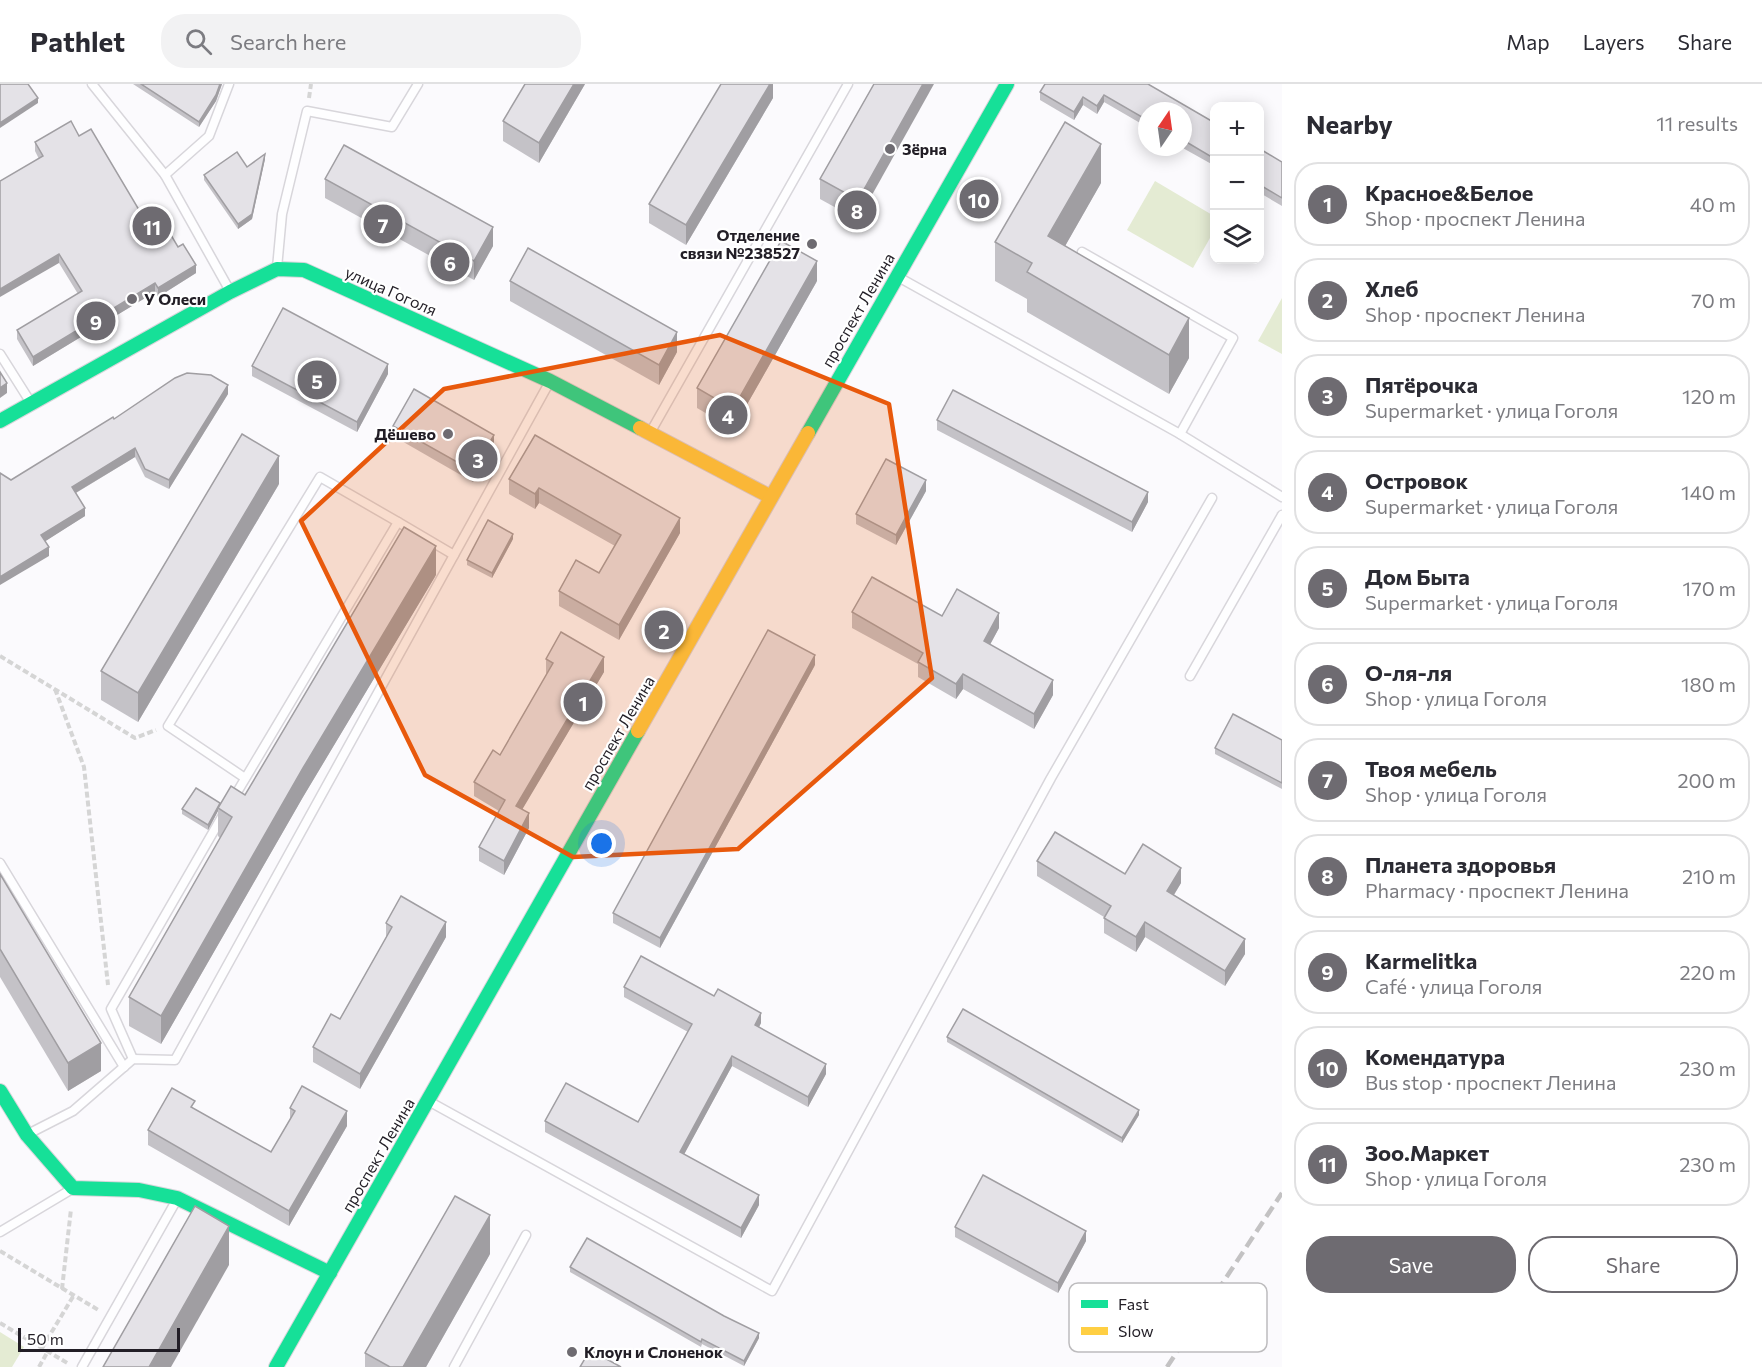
<!DOCTYPE html>
<html lang="en">
<head>
<meta charset="utf-8">
<style>
  :root { --surface:#fff; --page:#f2f2f3; --text:#2b2b33; --muted:#7c7c81; --line:#e1e1e2; --accent:#6e6b71 }
  body { margin:0; font-family:Commissioner,sans-serif; background:var(--page); color:var(--text) }
  .controls { position:absolute; right:18px; top:18px; display:grid; overflow:hidden; border-radius:12px; box-shadow:0 3px 15px #0003 }
  .controls button { width:54px; height:54px; display:grid; place-items:center; padding:0; border:0; border-bottom:2px solid var(--line); background:var(--surface); color:var(--text); font:30px sans-serif }
  .compass { position:absolute; left:1138px; top:18px; width:54px; height:54px; border-radius:50%; background:var(--surface); box-shadow:0 3px 15px #0003; rotate:13deg }
  .scale { position:absolute; left:18px; bottom:15px; width:162px; box-sizing:border-box; padding-left:6px; border:3px solid #221e26; border-top:0; font-size:16px; line-height:21px; white-space:nowrap; color:#221e26; -webkit-text-stroke:4px #fff; paint-order:stroke }
  .you { position:absolute; left:602px; top:760px; width:21px; height:21px; margin:-15px; border:4px solid #fff; border-radius:50%; background:#1a73e8; box-shadow:0 0 0 9px #1a73e833 }
  .badge { display:grid; place-items:center; width:39px; height:39px; border-radius:50%; background:var(--accent); color:#fff; font-size:20px; font-weight:700 }
  .pin { position:absolute; translate:-50% -50%; border:3px solid #fff; box-shadow:0 2px 6px #0006 }
  .list { margin:0; padding:0; list-style:none }
  h2 { display:flex; justify-content:space-between; align-items:center; height:78px; margin:0; padding:0 24px; font-size:26px }
  h2 small { font-size:20px; font-weight:400; color:var(--muted) }
  .list li { display:grid; grid-template-columns:39px 1fr auto; gap:18px; align-items:center; box-sizing:border-box; height:84px; margin:0 12px 12px; padding:0 12px; border:2px solid var(--line); border-radius:24px }
  .list b { display:block; font-size:22px; white-space:nowrap }
  .list p { margin:0; font-size:20px; white-space:nowrap; color:var(--muted) }
  .list em { font-size:20px; font-style:normal; color:var(--muted) }
  .actions { display:flex; gap:12px; padding:18px 24px }
  .actions a { flex:1; padding:14px 0; border:2px solid var(--accent); border-radius:24px; text-align:center; font-size:21px; color:var(--accent) }
  .actions .main { background:var(--accent); color:#fff }
  .icon { flex:none; width:33px; height:33px; fill:none; stroke:currentColor; stroke-width:2; stroke-linecap:round; stroke-linejoin:round }
  .map { position:relative; flex:none; width:1282px; height:1283px; overflow:hidden }
  header { display:flex; align-items:center; gap:36px; box-sizing:border-box; height:84px; padding:0 30px; background:var(--surface); border-bottom:2px solid var(--line) }
  header strong { font-size:28px }
  nav { display:flex; gap:33px; margin-inline-start:auto; font-size:21px }
  .search { width:420px; height:54px; background:var(--page); display:flex; align-items:center; gap:15px; box-sizing:border-box; padding:0 21px; border-radius:24px; color:var(--muted); font-size:22px }
  main { display:flex }
  aside { flex:1; background:var(--surface) }
  .map>svg:first-child { display:block }
  .green { fill:#e4ebd3 }
  .lines { fill:none; stroke-linecap:round; stroke-linejoin:round }
  .lane-casing { stroke:#d8d6db; stroke-width:11 }
  .fast-casing { stroke:#d8d6db; stroke-width:16 }
  .slow-casing { stroke:#d8d6db; stroke-width:16 }
  .path { stroke:#d5d5d5; stroke-width:4; stroke-dasharray:6 3; stroke-linecap:butt }
  .lane { stroke:#fefeff; stroke-width:8 }
  .fast { stroke:#16e098; stroke-width:14 }
  .slow { stroke:#ffcf43; stroke-width:14 }
  .rail { stroke:#c3c2c3; stroke-width:4.5; stroke-dasharray:12 6; stroke-linecap:butt }
  .wall { fill:#c4c2c7 }
  .shaded-wall { fill:#a09ea2 }
  .building { fill:#e4e2e7; stroke:#a09ea2; stroke-width:1.5 }
  .marked { fill:#e8590c; fill-opacity:0.2; stroke:#e8590c; stroke-width:4.5; stroke-linejoin:round }
  .poi-dot { fill:#6e6b71; stroke:#fff; stroke-width:2 }
  .labels { text-anchor:middle; stroke-width:4.5; stroke-linejoin:round; paint-order:stroke }
  .poi-label { font-size:16px; font-weight:bold; fill:#221e26; stroke:#fff; text-anchor:start }
  .street-label { font-size:16px; fill:#221e26; stroke:#fff }
  .key { fill:#fff; stroke:#bdbcbe; stroke-width:1.5 }
  .key-label { font-size:16px; fill:#221e26 }
</style>
</head>
<body>
<header>
<strong>Pathlet</strong>
<div class="search"><svg class="icon" aria-label="search" viewBox="0 0 24 24"><circle cx="10" cy="10" r="6"/><path d="M15 15l6 6"/></svg>Search here</div>
<nav><a>Map</a><a>Layers</a><a>Share</a></nav>
</header>
<main>
<div class="map">
<svg width="1282" height="1283" viewBox="0 0 1282 1283">
  <rect width="100%" height="100%" fill="#fbfafd"/>
  <g class="green">
    <polygon points="1155,97 1214,132 1214,147 1193,184 1127,146"/>
    <polygon points="1282,214 1282,270 1258,257"/>
    <polygon points="0,1248 24,1263 12,1283 0,1283"/>
  </g>
  <g class="lines">
    <g class="lane-casing">
      <g id="lane">
        <polyline points="92,0 165,91"/>
        <polyline points="229,0 209,52 165,91 230,207"/>
        <polyline points="1082,168 1233,254 1180,350"/>
        <polyline points="277,184 282,130 307,27 392,43 418,0"/>
        <polyline points="900,194 1180,350 1282,413"/>
        <polyline points="0,270 31,319"/>
        <polyline points="650,349 848,0"/>
        <polyline points="1190,592 1282,431"/>
        <polyline points="245,694 168,642 320,393 398,438"/>
        <polyline points="233,715 398,438 454,471 549,299"/>
        <polyline points="0,779 124,983"/>
        <polyline points="133,975 111,925 223,731"/>
        <polyline points="432,1019 772,1207 1051,694 1212,414"/>
        <polyline points="30,1049 73,1027 133,975 175,976 454,471"/>
        <polyline points="0,1148 72,1105"/>
        <polyline points="82,1283 176,1117"/>
        <polyline points="454,1283 526,1151"/>
      </g>
    </g>
    <g class="fast-casing">
      <g id="fast">
        <polyline points="0,337 230,208 277,185 304,186 550,297 640,344"/>
        <polyline points="808,349 1007,0"/>
        <polyline points="0,1007 27,1051 73,1104 139,1106 177,1114 330,1189"/>
        <polyline points="276,1283 638,647"/>
      </g>
    </g>
    <g class="slow-casing">
      <g id="slow">
        <polyline points="640,344 771,413"/>
        <polyline points="638,647 808,349"/>
      </g>
    </g>
    <g class="path">
      <polyline points="309,14 311,0"/>
      <polyline points="0,572 135,654 156,646"/>
      <polyline points="55,605 84,683 108,901"/>
      <polyline points="0,1167 100,1227"/>
      <polyline points="62,1205 71,1125"/>
      <polyline points="0,1239 69,1280"/>
      <polyline points="42,1264 74,1211"/>
      <polyline points="39,1283 48,1267"/>
    </g>
    <use href="#lane" class="lane"/>
    <use href="#fast" class="fast"/>
    <use href="#slow" class="slow"/>
    <polyline class="rail" points="1167,1283 1282,1109"/>
  </g>
  <g class="wall">
    <polygon points="133,0 222,0 216,17 199,43"/>
    <polygon points="585,0 539,79 503,57 503,37"/>
    <polygon points="773,0 773,14 686,161 649,139 649,120"/>
    <polygon points="874,0 858,136 820,115 820,95"/>
    <polygon points="1148,0 1215,39 1215,82 1181,63 1183,63 1183,27 1147,27 1147,43 1104,18 1097,30 1083,21 1074,36 1040,16 1040,8"/>
    <polygon points="79,52 142,131 178,163 196,189 158,213 155,208 33,282 17,255 17,246 78,210 59,179 39,75 35,67 35,58"/>
    <polygon points="1260,65 1282,78 1282,122 1260,109"/>
    <polygon points="265,75 252,135 238,145 204,96 204,91 247,83"/>
    <polygon points="325,95 493,162 474,196 325,114"/>
    <polygon points="1101,99 1065,162 1189,274 1169,310 1027,228 1027,215 995,197 995,158"/>
    <polygon points="510,197 677,268 659,301 510,217"/>
    <polygon points="817,197 733,345 697,324 697,304"/>
    <polygon points="252,282 388,290 357,348 252,292"/>
    <polygon points="228,310 169,405 145,393 135,373 76,409 85,432 45,457 49,472 11,396 114,335"/>
    <polygon points="937,336 1148,418 1132,448 937,346"/>
    <polygon points="393,342 494,361 473,398 393,352"/>
    <polygon points="535,351 680,449 619,556 559,522 559,507 599,489 615,462 539,419 535,425 509,410 509,395"/>
    <polygon points="279,400 138,638 101,616 101,587"/>
    <polygon points="926,407 896,461 856,440 856,430"/>
    <polygon points="513,455 492,494 467,481 467,476"/>
    <polygon points="436,491 303,713 161,960 129,942 129,913 220,754 218,752 218,727 208,746 182,730 182,725 220,721 245,711"/>
    <polygon points="852,528 942,532 999,544 990,560 1053,611 1034,645 963,605 956,615 918,593 918,580 852,544"/>
    <polygon points="546,575 604,588 522,725 529,744 504,791 479,777 479,763 499,727 474,712 474,698 500,671 547,590 546,589"/>
    <polygon points="815,581 660,864 613,839 613,829"/>
    <polygon points="1282,656 1282,705 1215,670 1215,664"/>
    <polygon points="1037,777 1181,799 1174,811 1245,870 1225,902 1145,853 1136,868 1104,849 1104,833 1037,792"/>
    <polygon points="0,790 101,987 68,1007 0,893"/>
    <polygon points="386,839 446,853 360,1005 313,978 313,963 340,935 386,854"/>
    <polygon points="624,903 761,939 759,943 826,990 808,1023 732,982 684,1070 759,1121 741,1154 545,1048 545,1037 638,1038 688,948 624,913"/>
    <polygon points="947,953 1139,1031 1122,1059 947,958"/>
    <polygon points="290,1024 347,1042 289,1142 148,1061 148,1046 195,1025 271,1068 290,1035"/>
    <polygon points="955,1143 1086,1157 1058,1209 955,1153"/>
    <polygon points="490,1170 426,1283 365,1283 365,1269"/>
    <polygon points="570,1183 724,1232 759,1254 744,1282 702,1260 701,1263 570,1188"/>
  </g>
  <g class="shaded-wall">
    <polygon points="220,0 222,0 216,17 199,43 199,38"/>
    <polygon points="574,0 585,0 539,79 539,59"/>
    <polygon points="770,0 773,0 773,14 686,161 686,141"/>
    <polygon points="923,0 934,0 858,136 858,116"/>
    <polygon points="1104,11 1104,18 1097,30 1097,22"/>
    <polygon points="1083,13 1083,21 1074,36 1074,28"/>
    <polygon points="38,14 38,19 0,44 0,39"/>
    <polygon points="1101,60 1101,99 1048,192 1048,152"/>
    <polygon points="265,70 265,75 252,135 238,145 238,140"/>
    <polygon points="493,143 493,162 474,196 474,177"/>
    <polygon points="59,170 59,179 0,213 0,205"/>
    <polygon points="817,177 817,197 733,345 733,325"/>
    <polygon points="196,181 196,189 158,213 158,204"/>
    <polygon points="155,199 155,208 33,282 33,273"/>
    <polygon points="1189,234 1189,274 1169,310 1169,271"/>
    <polygon points="677,248 677,268 659,301 659,281"/>
    <polygon points="388,280 388,290 357,348 357,338"/>
    <polygon points="7,299 7,309 0,314 0,304"/>
    <polygon points="228,301 228,310 169,405 169,396"/>
    <polygon points="494,351 494,361 473,398 473,387"/>
    <polygon points="135,364 135,373 72,411 72,403"/>
    <polygon points="279,372 279,400 138,638 138,609"/>
    <polygon points="926,396 926,407 896,461 896,451"/>
    <polygon points="539,404 539,419 535,425 535,410"/>
    <polygon points="1148,408 1148,418 1132,448 1132,438"/>
    <polygon points="85,424 85,432 41,460 41,451"/>
    <polygon points="680,434 680,449 619,556 619,541"/>
    <polygon points="513,450 513,455 492,494 492,489"/>
    <polygon points="436,462 436,491 303,713 161,960 161,932 303,684"/>
    <polygon points="49,463 49,472 0,501 0,493"/>
    <polygon points="999,529 999,544 984,572 984,557"/>
    <polygon points="815,571 815,581 660,864 660,854"/>
    <polygon points="604,573 604,588 516,736 516,722"/>
    <polygon points="963,590 963,605 956,615 956,600"/>
    <polygon points="1053,596 1053,611 1034,645 1034,630"/>
    <polygon points="220,719 220,724 218,724 218,727 208,746 208,741"/>
    <polygon points="529,729 529,744 504,791 504,777"/>
    <polygon points="1181,784 1181,799 1167,822 1167,807"/>
    <polygon points="446,838 446,853 360,1005 360,990"/>
    <polygon points="1145,838 1145,853 1136,868 1136,853"/>
    <polygon points="1245,855 1245,870 1225,902 1225,887"/>
    <polygon points="761,929 761,939 755,951 755,941"/>
    <polygon points="101,959 101,987 68,1007 68,979"/>
    <polygon points="732,972 732,982 680,1078 680,1068"/>
    <polygon points="826,980 826,990 808,1023 808,1013"/>
    <polygon points="1139,1026 1139,1031 1122,1059 1122,1054"/>
    <polygon points="347,1027 347,1042 289,1142 289,1127"/>
    <polygon points="759,1111 759,1121 741,1154 741,1144"/>
    <polygon points="490,1131 490,1170 426,1283 403,1283"/>
    <polygon points="229,1142 229,1181 171,1283 149,1283"/>
    <polygon points="1086,1147 1086,1157 1058,1209 1058,1199"/>
    <polygon points="759,1249 759,1254 744,1282 744,1277"/>
  </g>
  <g class="building">
    <polygon points="0,0 28,0 38,14 0,39"/>
    <polygon points="141,0 220,0 216,11 199,38"/>
    <polygon points="525,0 574,0 539,59 503,37"/>
    <polygon points="721,0 770,0 686,141 649,120"/>
    <polygon points="874,0 923,0 858,116 820,95"/>
    <polygon points="1045,0 1148,0 1215,39 1215,75 1183,56 1183,27 1147,27 1147,36 1104,11 1097,22 1083,13 1074,28 1040,8"/>
    <polygon points="71,37 79,52 91,45 142,131 155,124 178,163 183,160 196,181 158,204 155,199 33,273 17,246 82,207 59,170 0,205 0,97 43,72 35,58"/>
    <polygon points="1065,38 1101,60 1048,152 1189,234 1169,271 1027,188 1032,179 995,158"/>
    <polygon points="344,61 493,143 474,177 325,95"/>
    <polygon points="1260,65 1282,78 1282,114 1260,101"/>
    <polygon points="237,68 247,83 265,70 252,130 238,140 204,91"/>
    <polygon points="781,157 817,177 733,325 697,304"/>
    <polygon points="528,164 677,248 659,281 510,197"/>
    <polygon points="283,224 388,280 357,338 252,282"/>
    <polygon points="0,288 7,299 0,304"/>
    <polygon points="187,289 211,291 228,301 169,396 145,385 135,364 72,403 85,424 41,451 49,463 0,493 0,389 11,396 113,333 114,335 175,294"/>
    <polygon points="414,305 494,351 473,387 393,342"/>
    <polygon points="953,306 1148,408 1132,438 937,336"/>
    <polygon points="242,350 279,372 138,609 101,587"/>
    <polygon points="535,351 680,434 619,541 559,507 576,476 599,489 621,451 539,404 535,410 509,395"/>
    <polygon points="886,375 926,396 896,451 856,430"/>
    <polygon points="488,436 513,450 492,489 467,476"/>
    <polygon points="404,443 436,462 303,684 161,932 129,913 232,733 218,724 231,702 245,711"/>
    <polygon points="872,493 942,532 957,505 999,529 984,557 1053,596 1034,630 963,590 956,600 918,578 923,569 852,528"/>
    <polygon points="768,546 815,571 660,854 613,829"/>
    <polygon points="561,548 604,573 516,722 529,729 504,777 479,763 505,716 474,698 493,666 500,671 553,579 546,575"/>
    <polygon points="1233,630 1282,656 1282,699 1215,664"/>
    <polygon points="196,704 220,719 208,741 182,725"/>
    <polygon points="1055,748 1125,790 1143,760 1181,784 1167,807 1245,855 1225,887 1145,838 1136,853 1104,834 1111,822 1037,777"/>
    <polygon points="0,790 101,959 68,979 0,865"/>
    <polygon points="401,812 446,838 360,990 313,963 331,930 340,935 392,843 386,839"/>
    <polygon points="641,872 714,912 718,905 761,929 755,941 826,980 808,1013 732,972 680,1068 759,1111 741,1144 545,1037 566,999 638,1038 692,940 624,903"/>
    <polygon points="963,925 1139,1026 1122,1054 947,953"/>
    <polygon points="302,1002 347,1027 289,1127 148,1046 172,1004 195,1017 191,1023 271,1068 295,1027 290,1024"/>
    <polygon points="983,1091 1086,1147 1058,1199 955,1143"/>
    <polygon points="455,1112 490,1131 403,1283 390,1283 365,1269"/>
    <polygon points="195,1122 229,1142 149,1283 103,1283"/>
    <polygon points="587,1154 724,1232 759,1249 744,1277 702,1255 701,1258 570,1183"/>
    <polygon points="590,1266 621,1283 580,1283"/>
  </g>
  <path class="marked" d="M720 251 889 320 932 594 738 765 573 773 425 691 301 437 444 305Z"/>
  <g class="poi-dot">
    <circle cx="890" cy="65" r="6"/>
    <circle cx="812" cy="160" r="6"/>
    <circle cx="132" cy="215" r="6"/>
    <circle cx="448" cy="350" r="6"/>
    <circle cx="572" cy="1268" r="6"/>
  </g>
  <g class="labels">
    <g class="poi-label">
      <text x="902" y="71">Зёрна</text>
      <text x="800" y="157" text-anchor="end">Отделение<tspan x="800" dy="18">связи №238527</tspan></text>
      <text x="144" y="221">У Олеси</text>
      <text x="436" y="356" text-anchor="end">Дёшево</text>
      <text x="584" y="1274">Клоун и Слоненок</text>
    </g>
    <g class="street-label">
      <text transform="translate(391 207) rotate(24)" y="6">улица Гоголя</text>
      <text transform="translate(858 226) rotate(-60)" y="6">проспект Ленина</text>
      <text transform="translate(618 649) rotate(-60)" y="6">проспект Ленина</text>
      <text transform="translate(378 1071) rotate(-60)" y="6">проспект Ленина</text>
    </g>
  </g>
  <rect x="1069" y="1199" width="198" height="69" rx="9" class="key"/>
  <rect x="1081" y="1216" width="27" height="8" fill="#16e098"/>
  <rect x="1081" y="1243" width="27" height="8" fill="#ffcf43"/>
  <g class="key-label">
    <text x="1118" y="1226">Fast</text>
    <text x="1118" y="1253">Slow</text>
  </g>
</svg>
<div class="controls">
<button>+</button>
<button>−</button>
<button><svg class="icon" aria-label="layers" viewBox="0 0 24 24"><path d="M12 4l9 5-9 5-9-5zM3 14l9 5 9-5"/></svg></button>
</div>
<svg class="compass" viewBox="-18 -18 36 36"><path d="M0-13l5 13h-10z" fill="#e53935"/><path d="M0 13l5-13h-10z" fill="#7c7c81"/></svg>
<div class="scale">50 m</div>
<div class="you"></div>
<div class="pin badge" style="left:583px;top:618px">1</div>
<div class="pin badge" style="left:664px;top:546px">2</div>
<div class="pin badge" style="left:478px;top:375px">3</div>
<div class="pin badge" style="left:728px;top:331px">4</div>
<div class="pin badge" style="left:317px;top:296px">5</div>
<div class="pin badge" style="left:450px;top:178px">6</div>
<div class="pin badge" style="left:383px;top:140px">7</div>
<div class="pin badge" style="left:857px;top:126px">8</div>
<div class="pin badge" style="left:96px;top:237px">9</div>
<div class="pin badge" style="left:979px;top:115px">10</div>
<div class="pin badge" style="left:152px;top:142px">11</div>
</div>
<aside>
<h2>Nearby<small>11 results</small></h2>
<ul class="list">
<li><span class="badge">1</span><div><b>Красное&amp;Белое</b><p>Shop · проспект Ленина</p></div><em>40 m</em></li>
<li><span class="badge">2</span><div><b>Хлеб</b><p>Shop · проспект Ленина</p></div><em>70 m</em></li>
<li><span class="badge">3</span><div><b>Пятёрочка</b><p>Supermarket · улица Гоголя</p></div><em>120 m</em></li>
<li><span class="badge">4</span><div><b>Островок</b><p>Supermarket · улица Гоголя</p></div><em>140 m</em></li>
<li><span class="badge">5</span><div><b>Дом Быта</b><p>Supermarket · улица Гоголя</p></div><em>170 m</em></li>
<li><span class="badge">6</span><div><b>О-ля-ля</b><p>Shop · улица Гоголя</p></div><em>180 m</em></li>
<li><span class="badge">7</span><div><b>Твоя мебель</b><p>Shop · улица Гоголя</p></div><em>200 m</em></li>
<li><span class="badge">8</span><div><b>Планета здоровья</b><p>Pharmacy · проспект Ленина</p></div><em>210 m</em></li>
<li><span class="badge">9</span><div><b>Karmelitka</b><p>Café · улица Гоголя</p></div><em>220 m</em></li>
<li><span class="badge">10</span><div><b>Комендатура</b><p>Bus stop · проспект Ленина</p></div><em>230 m</em></li>
<li><span class="badge">11</span><div><b>Зоо.Маркет</b><p>Shop · улица Гоголя</p></div><em>230 m</em></li>
</ul>
<div class="actions"><a class="main">Save</a><a>Share</a></div>
</aside>
</main>
</body>
</html>
